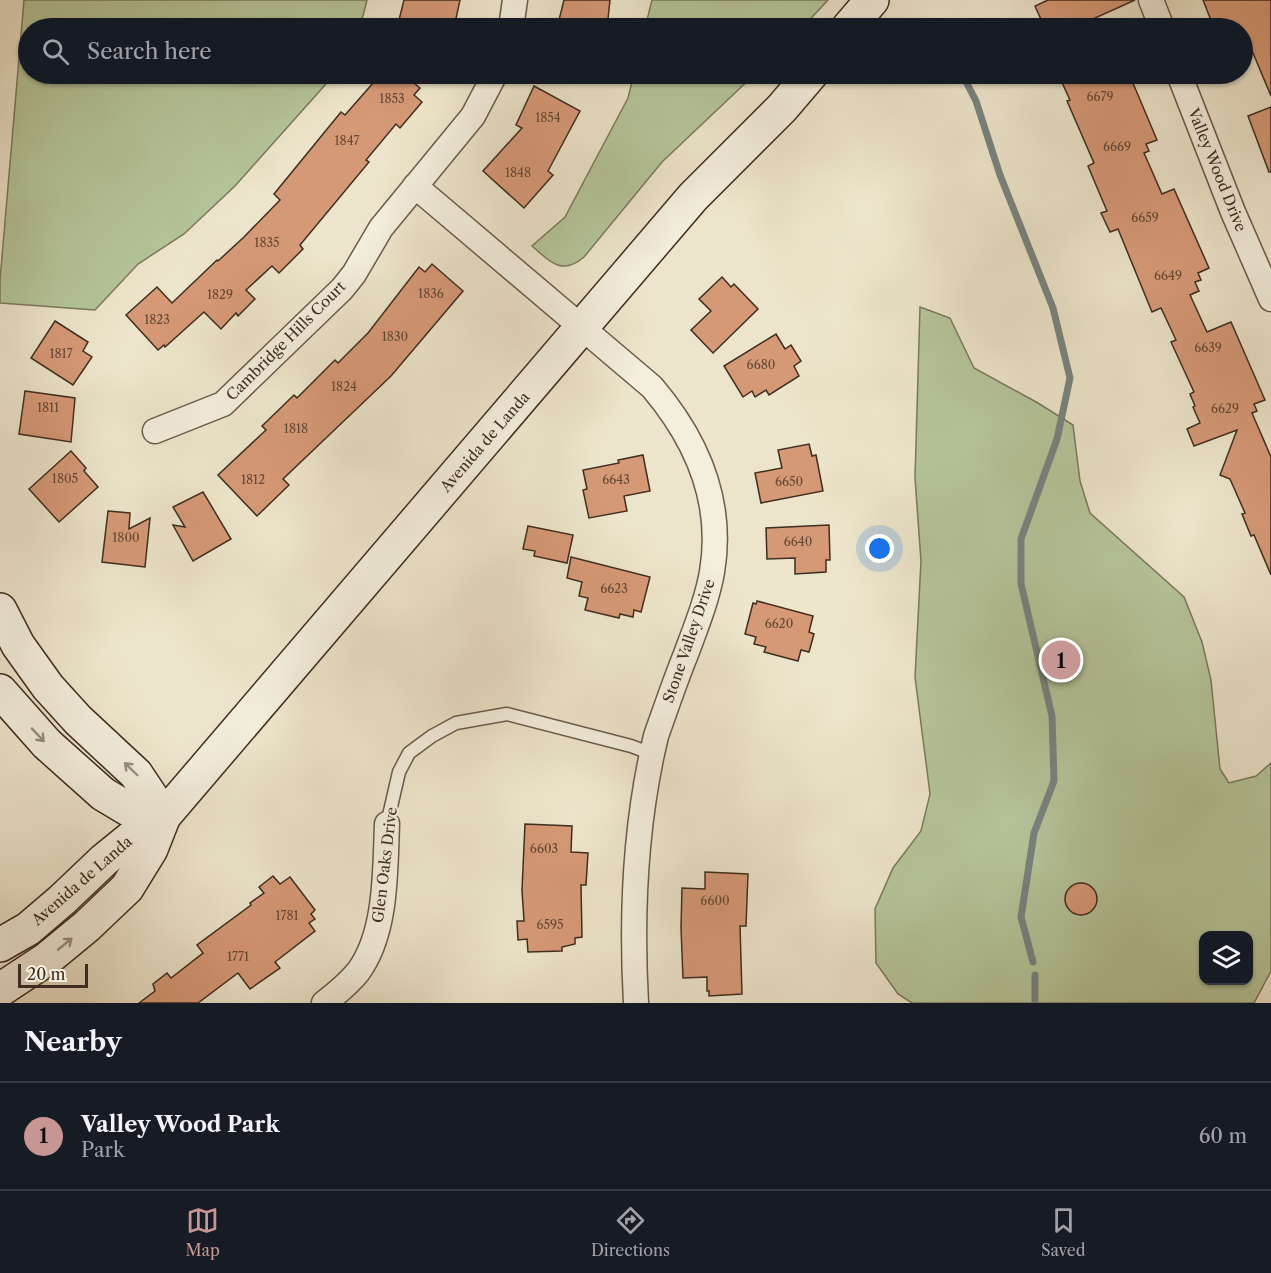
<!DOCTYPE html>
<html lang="en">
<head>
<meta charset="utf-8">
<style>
  :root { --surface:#171b24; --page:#20242c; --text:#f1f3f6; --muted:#9ea1a6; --line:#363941; --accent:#c59692 }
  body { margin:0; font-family:"Libre Caslon Text",serif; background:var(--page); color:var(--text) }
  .controls { position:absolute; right:18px; bottom:18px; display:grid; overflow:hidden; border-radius:12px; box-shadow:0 2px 4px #0004 }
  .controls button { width:54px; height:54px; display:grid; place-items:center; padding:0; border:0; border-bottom:2px solid var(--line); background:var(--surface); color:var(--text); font:30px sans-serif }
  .scale { position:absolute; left:18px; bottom:15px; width:70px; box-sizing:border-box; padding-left:6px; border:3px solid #3e2d20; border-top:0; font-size:16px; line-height:21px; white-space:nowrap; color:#3e2d20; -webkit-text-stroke:4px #f3eedd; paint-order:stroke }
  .you { position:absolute; left:880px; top:549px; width:21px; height:21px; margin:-15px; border:4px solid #fff; border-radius:50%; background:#1a73e8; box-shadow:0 0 0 9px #1a73e833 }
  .badge { display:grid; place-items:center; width:39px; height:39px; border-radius:50%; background:var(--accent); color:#111; font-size:20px; font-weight:700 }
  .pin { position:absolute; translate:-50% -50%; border:3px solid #fff; box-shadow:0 2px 6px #0006 }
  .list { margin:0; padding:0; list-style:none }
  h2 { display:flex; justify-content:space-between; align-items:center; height:78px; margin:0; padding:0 24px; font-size:26px }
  h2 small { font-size:20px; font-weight:400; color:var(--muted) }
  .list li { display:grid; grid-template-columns:39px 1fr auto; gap:18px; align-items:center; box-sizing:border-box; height:108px; padding:0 24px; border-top:2px solid var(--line) }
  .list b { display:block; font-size:22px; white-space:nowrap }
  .list p { margin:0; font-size:20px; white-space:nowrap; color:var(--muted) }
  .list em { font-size:20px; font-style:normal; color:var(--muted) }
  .icon { flex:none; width:33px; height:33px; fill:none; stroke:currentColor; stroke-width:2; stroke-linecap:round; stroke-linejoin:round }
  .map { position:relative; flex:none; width:1271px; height:1003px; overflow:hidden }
  .search { position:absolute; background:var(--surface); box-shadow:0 2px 4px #0004; left:18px; right:18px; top:18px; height:66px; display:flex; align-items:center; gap:15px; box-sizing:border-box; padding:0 21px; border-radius:33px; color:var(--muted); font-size:22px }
  .sheet { height:186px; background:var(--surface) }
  nav { display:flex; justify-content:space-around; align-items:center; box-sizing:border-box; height:84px; border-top:2px solid var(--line); background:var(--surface); font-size:16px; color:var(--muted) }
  nav a { display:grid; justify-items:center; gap:3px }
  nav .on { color:var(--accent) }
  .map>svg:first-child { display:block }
  .green { fill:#b5c59a; stroke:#7a795d; stroke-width:1.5; fill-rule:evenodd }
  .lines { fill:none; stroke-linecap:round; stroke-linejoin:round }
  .stream { stroke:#778381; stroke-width:7 }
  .building { fill:#d69976; stroke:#3e2d20; stroke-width:1.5 }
  .lane-casing { stroke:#6a5b4b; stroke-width:15 }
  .street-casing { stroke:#6a5b4b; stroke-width:27 }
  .secondary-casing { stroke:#3e2d20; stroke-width:36 }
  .lane { stroke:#f3eedd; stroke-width:12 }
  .street { stroke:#f3eedd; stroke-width:24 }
  .secondary { stroke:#f3eedd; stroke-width:33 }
  .oneway { stroke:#988e7e }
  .labels { text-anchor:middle; stroke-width:5; stroke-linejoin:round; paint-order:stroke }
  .number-label { font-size:12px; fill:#644836 }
  .street-label { font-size:15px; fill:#3e2d20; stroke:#f3eedd }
</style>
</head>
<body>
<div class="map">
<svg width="1271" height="1003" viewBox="0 0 1271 1003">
  <rect width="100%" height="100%" fill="#ede5cb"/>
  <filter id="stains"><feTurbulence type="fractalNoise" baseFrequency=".00333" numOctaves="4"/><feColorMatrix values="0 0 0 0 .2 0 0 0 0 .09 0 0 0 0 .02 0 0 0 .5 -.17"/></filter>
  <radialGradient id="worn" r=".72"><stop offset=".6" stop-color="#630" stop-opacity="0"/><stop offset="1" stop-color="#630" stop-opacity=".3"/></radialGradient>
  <g class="green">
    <polygon points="24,0 367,0 363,16 356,28 28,28 28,74 331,74 325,85 235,186 184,234 138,264 95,310 0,303 0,280"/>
    <polygon points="652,0 828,0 802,28 645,28"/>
    <path d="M634 74H755L662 162 584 257C562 276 550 262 532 246L565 217 628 98Z"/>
    <path d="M920 307 950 318 974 368 1038 403 1073 425 1080 481 1090 513 1184 597 1202 642 1211 680 1220 769 1229 783 1256 776 1271 763V971L1254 1003H912L898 994 876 963 875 909 893 868 921 831 930 794 915 677 921 561 915 478ZM1204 936H1248V980H1204Z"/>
  </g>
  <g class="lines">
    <g class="stream">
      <polyline points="921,24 925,28"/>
      <polyline points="962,74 976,101 1000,175 1053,308 1070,378 1057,439 1021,539 1021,584 1052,716 1054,781 1034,833 1021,917 1033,962"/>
      <polyline points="1035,1003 1035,975"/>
    </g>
  </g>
  <g class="building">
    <polygon points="404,0 460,0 454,28 397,28"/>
    <polygon points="564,0 610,0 607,28 557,28"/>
    <polygon points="1048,0 1135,0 1073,28 1045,28 1035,6"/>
    <polygon points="1203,0 1271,0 1271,96 1253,53 1242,57 1242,28 1214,28"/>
    <polygon points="381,74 403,74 420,88 414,95 422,102 400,128 396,124 366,160 369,162 300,245 303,249 279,273 272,266 246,290 255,299 238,316 236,313 221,329 204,312 165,347 164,345 158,350 126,315 157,287 172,303 217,260 218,261 244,237 280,200 274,194 341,112 345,115"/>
    <polygon points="1058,74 1129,74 1138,95 1157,140 1146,144 1149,151 1144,153 1162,194 1174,189 1209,268 1198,273 1201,280 1195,282 1199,291 1190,295 1207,332 1231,322 1265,400 1254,404 1257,411 1252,413 1271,457 1271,575 1254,535 1251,536 1242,514 1245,513 1230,479 1220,475 1237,430 1194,446 1187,429 1200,423 1193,407 1195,406 1190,394 1194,392 1171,342 1176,340 1161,308 1152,312 1118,229 1110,232 1101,213 1107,211 1088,166 1094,163 1067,101 1070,100"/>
    <polygon points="534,86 580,111 548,171 553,175 524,208 483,171 522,128 516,125"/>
    <polygon points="1271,107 1271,172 1269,172 1248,116"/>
    <polygon points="432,264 463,291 391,376 283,479 289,485 257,516 218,475 266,430 262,426 294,395 297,398 335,360 338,363 368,333 419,267 425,272"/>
    <polygon points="722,277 731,287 734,284 758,309 713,353 691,330 711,311 699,299"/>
    <polygon points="55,321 88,342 83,351 92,357 73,385 31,358"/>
    <polygon points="776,334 785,349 791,345 801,361 794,366 799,376 769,395 766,390 755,397 752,391 743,397 724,366"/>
    <polygon points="25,391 75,398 71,442 19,434"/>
    <polygon points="809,444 812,456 816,455 823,491 761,503 755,473 782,468 778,450"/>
    <polygon points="71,451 86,468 84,471 98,487 59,522 29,489"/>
    <polygon points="643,455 650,491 624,496 627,511 589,518 583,490 587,489 583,470 619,463 618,460"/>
    <polygon points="203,492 231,539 193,561 173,525 185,527 173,507"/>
    <polygon points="108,511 130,513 129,529 150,518 145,567 102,562"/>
    <polygon points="829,525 830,560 826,560 826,572 795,574 795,558 767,559 766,528"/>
    <polygon points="528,526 573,535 567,563 534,556 535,551 523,549"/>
    <polygon points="571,557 650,577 641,612 634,610 633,617 620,614 619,618 585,610 588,598 579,596 582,582 567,578"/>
    <polygon points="757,601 813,616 809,632 814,634 809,652 801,650 798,661 764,652 766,647 754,644 756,637 745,634 753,603 756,604"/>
    <polygon points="525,824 572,826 571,852 588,853 586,885 581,885 582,937 575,938 575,944 562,947 562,951 528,952 527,939 518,940 517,921 524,921 522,890"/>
    <polygon points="705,872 748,874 746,926 740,926 742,994 709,996 709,991 707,991 707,977 683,978 681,928 682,888 705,889"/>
    <polygon points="273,876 280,884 290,877 315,910 311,914 315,919 309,923 315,931 275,962 280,968 250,989 238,973 198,1003 139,1003 155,991 153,984 167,973 171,978 203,953 197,945 251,905 250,903 264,893 259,887"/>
    <circle cx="1081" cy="899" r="16"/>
  </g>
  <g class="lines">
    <g class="lane-casing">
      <polyline id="lane" points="387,824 399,772 409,753 432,736 456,723 507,714 631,746 652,754"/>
    </g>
    <g class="street-casing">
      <g id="street">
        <polyline points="1151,0 1162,28"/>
        <polyline points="511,28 515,0"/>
        <polyline points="1179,74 1233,212 1271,299"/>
        <path d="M415 186 652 387C697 440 724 501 712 572 707 600 696 627 686 654 675 681 666 708 656 736 635 823 631 914 636 1003"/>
        <polyline points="155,431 223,404 342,289 354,274 381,228 473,116 495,74"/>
        <path d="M324 1003C336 994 348 984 358 972 387 933 385 871 387 824"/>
      </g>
    </g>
    <g class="secondary-casing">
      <g id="secondary">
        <polyline points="848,28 872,0"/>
        <polyline points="0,610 18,645 48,687 78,720 136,774 164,816"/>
        <polyline points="0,691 47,744 103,794 128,809 164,816"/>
        <polyline points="0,945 28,929 62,900 104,860 141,830 164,816"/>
        <polyline points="0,990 47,959 87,926 127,888 151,849 164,816 693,197 782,108 811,74"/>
      </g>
    </g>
    <use href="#lane" class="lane"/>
    <use href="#street" class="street"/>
    <use href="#secondary" class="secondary"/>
  </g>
  <defs><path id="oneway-shaft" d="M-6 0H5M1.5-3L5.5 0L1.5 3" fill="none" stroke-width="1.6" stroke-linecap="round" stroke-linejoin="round" transform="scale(1.5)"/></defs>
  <g class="oneway">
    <use href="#oneway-shaft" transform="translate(38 735) rotate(47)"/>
    <use href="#oneway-shaft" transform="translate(131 769) rotate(-136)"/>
    <use href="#oneway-shaft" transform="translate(65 944) rotate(-39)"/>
  </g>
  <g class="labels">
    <g class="number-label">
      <text x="1100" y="101">6679</text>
      <text x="392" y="103">1853</text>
      <text x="548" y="122">1854</text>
      <text x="347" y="145">1847</text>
      <text x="1117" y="151">6669</text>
      <text x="518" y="177">1848</text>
      <text x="1145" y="222">6659</text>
      <text x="267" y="247">1835</text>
      <text x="1168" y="280">6649</text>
      <text x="431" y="298">1836</text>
      <text x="220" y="299">1829</text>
      <text x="157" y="324">1823</text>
      <text x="395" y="341">1830</text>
      <text x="1208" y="352">6639</text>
      <text x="61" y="358">1817</text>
      <text x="761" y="369">6680</text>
      <text x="344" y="391">1824</text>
      <text x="48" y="412">1811</text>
      <text x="1225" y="413">6629</text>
      <text x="296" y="433">1818</text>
      <text x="65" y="483">1805</text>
      <text x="253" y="484">1812</text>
      <text x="616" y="484">6643</text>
      <text x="789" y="486">6650</text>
      <text x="126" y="542">1800</text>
      <text x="798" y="546">6640</text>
      <text x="614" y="593">6623</text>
      <text x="779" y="628">6620</text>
      <text x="544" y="853">6603</text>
      <text x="715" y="905">6600</text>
      <text x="287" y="920">1781</text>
      <text x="550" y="929">6595</text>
      <text x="238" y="961">1771</text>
    </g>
    <g class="street-label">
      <text transform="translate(1217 170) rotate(68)" y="5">Valley Wood Drive</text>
      <text transform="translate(286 341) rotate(-45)" y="5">Cambridge Hills Court</text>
      <text transform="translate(485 442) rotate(-49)" y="5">Avenida de Landa</text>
      <text transform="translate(689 641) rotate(-71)" y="5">Stone Valley Drive</text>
      <text transform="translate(385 865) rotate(-83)" y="5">Glen Oaks Drive</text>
      <text transform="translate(82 881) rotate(-41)" y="5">Avenida de Landa</text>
    </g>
  </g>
  <rect width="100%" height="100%" filter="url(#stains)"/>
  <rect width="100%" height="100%" fill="url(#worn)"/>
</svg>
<div class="controls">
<button><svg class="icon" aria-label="layers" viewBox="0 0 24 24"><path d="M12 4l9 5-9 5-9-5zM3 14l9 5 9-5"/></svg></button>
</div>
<div class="scale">20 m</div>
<div class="you"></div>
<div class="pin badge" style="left:1061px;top:660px">1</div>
<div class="search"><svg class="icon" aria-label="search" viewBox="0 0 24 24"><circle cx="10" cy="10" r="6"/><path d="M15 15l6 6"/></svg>Search here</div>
</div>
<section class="sheet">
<h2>Nearby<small></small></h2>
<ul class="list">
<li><span class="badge">1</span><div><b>Valley Wood Park</b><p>Park</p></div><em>60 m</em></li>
</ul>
</section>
<nav>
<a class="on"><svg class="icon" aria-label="map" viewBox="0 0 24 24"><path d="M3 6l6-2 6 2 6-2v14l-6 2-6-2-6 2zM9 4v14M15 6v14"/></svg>Map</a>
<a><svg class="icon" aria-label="directions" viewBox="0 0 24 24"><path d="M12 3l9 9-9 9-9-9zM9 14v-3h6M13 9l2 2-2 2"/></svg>Directions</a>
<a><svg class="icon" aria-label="saved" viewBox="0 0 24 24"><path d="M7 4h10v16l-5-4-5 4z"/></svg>Saved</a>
</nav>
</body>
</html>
